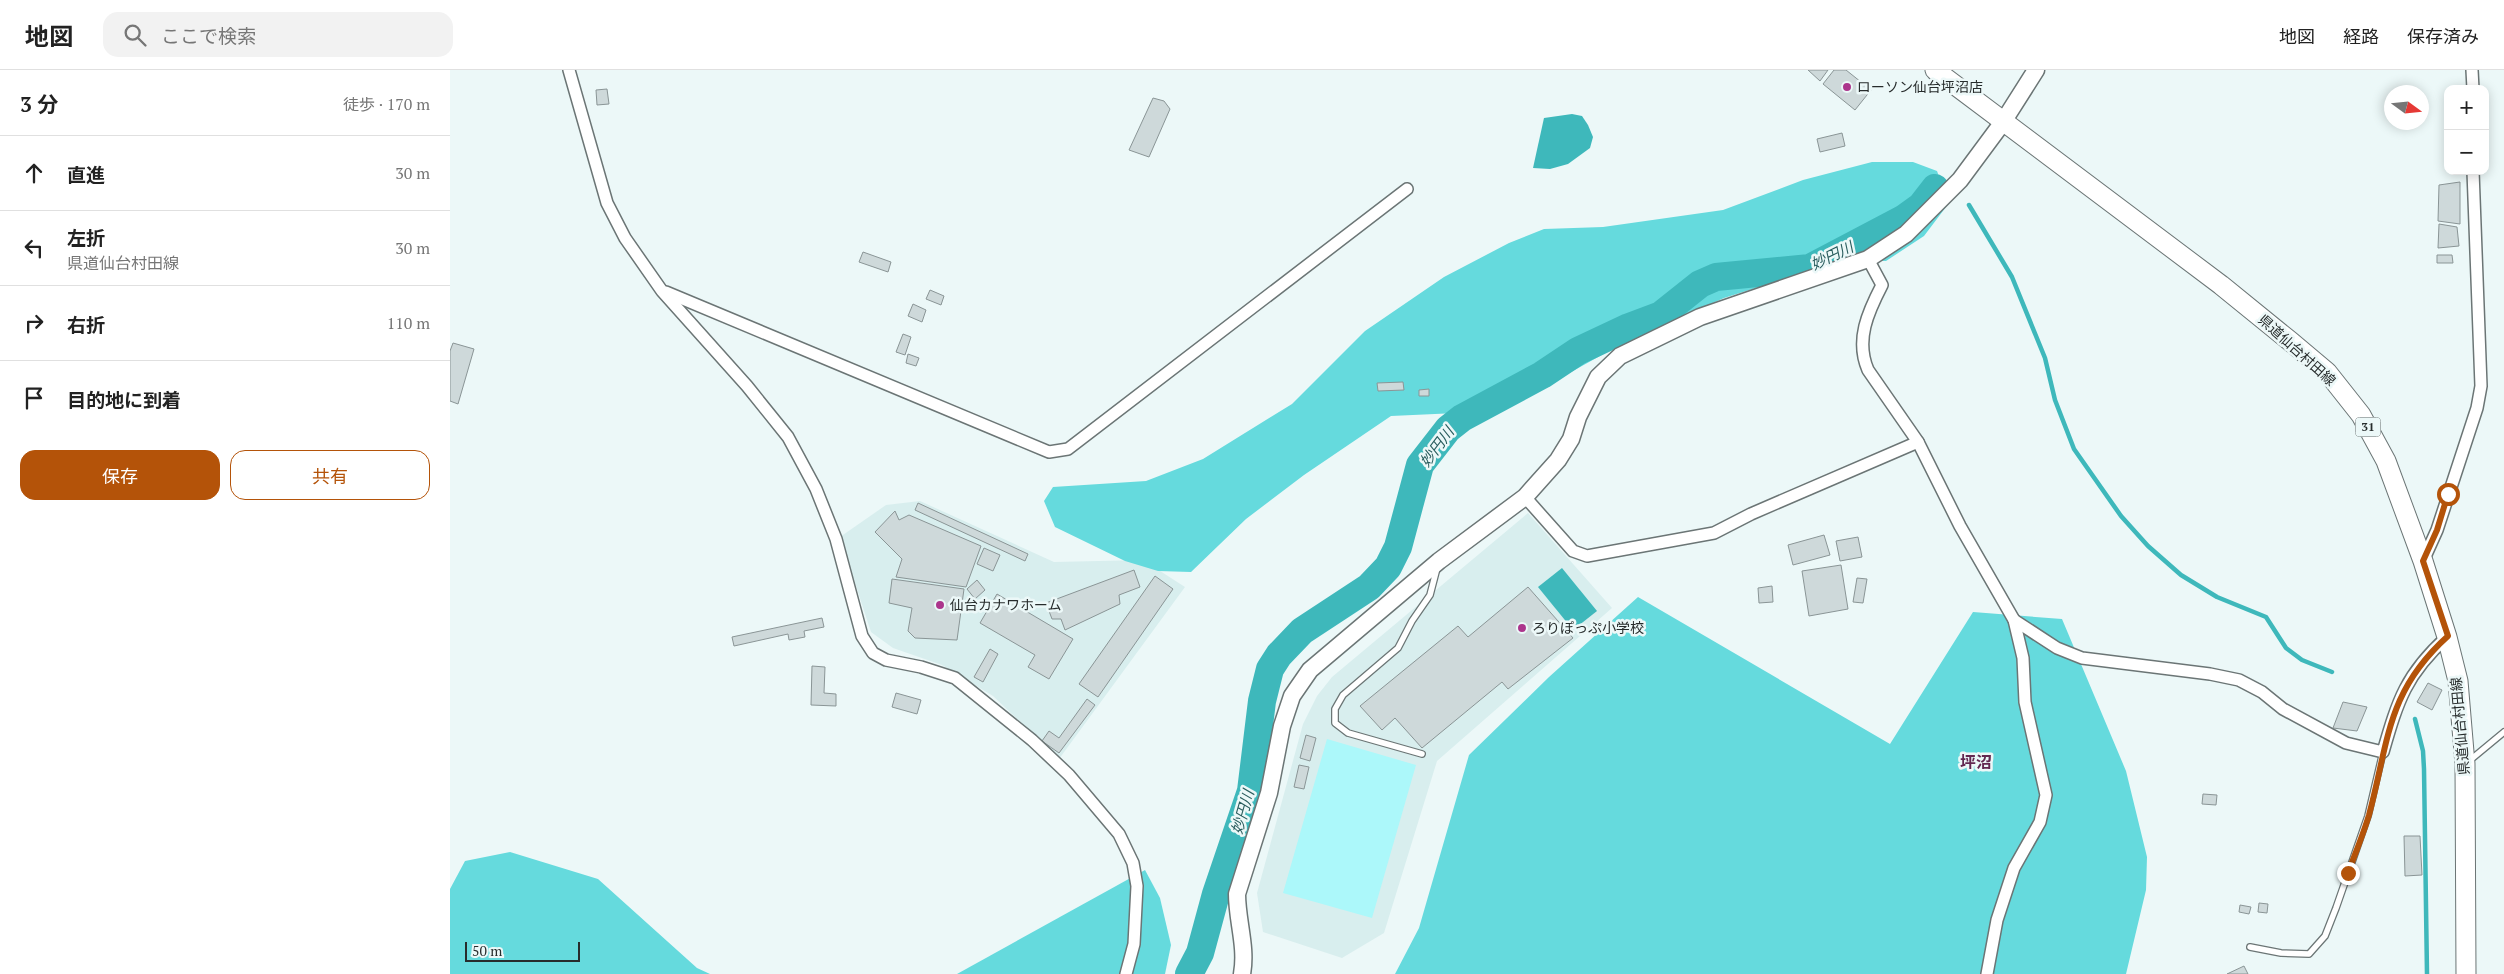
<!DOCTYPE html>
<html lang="ja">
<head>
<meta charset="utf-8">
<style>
  :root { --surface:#fff; --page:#f2f2f2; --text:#222; --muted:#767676; --line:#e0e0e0; --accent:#b45309 }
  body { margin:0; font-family:"PT Serif","Noto Sans JP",serif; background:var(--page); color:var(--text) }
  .controls { position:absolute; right:15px; top:15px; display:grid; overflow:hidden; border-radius:10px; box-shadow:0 2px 12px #0003 }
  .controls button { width:45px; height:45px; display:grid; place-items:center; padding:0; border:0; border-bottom:1px solid var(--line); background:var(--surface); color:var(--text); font:25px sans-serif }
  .compass { position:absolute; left:1934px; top:15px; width:45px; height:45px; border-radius:50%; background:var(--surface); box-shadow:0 2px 12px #0003; rotate:105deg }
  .scale { position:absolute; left:15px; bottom:12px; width:115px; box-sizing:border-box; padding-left:5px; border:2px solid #272c2c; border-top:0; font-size:14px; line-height:18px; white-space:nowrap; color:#272c2c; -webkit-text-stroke:4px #ecf8f8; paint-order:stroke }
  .stop { position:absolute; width:15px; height:15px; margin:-11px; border:4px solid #b45309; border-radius:50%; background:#fff }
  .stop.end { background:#b45309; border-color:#fff; box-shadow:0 1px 5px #0008 }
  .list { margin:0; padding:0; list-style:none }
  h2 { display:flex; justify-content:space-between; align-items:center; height:65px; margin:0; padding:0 20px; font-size:21px }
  h2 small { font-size:16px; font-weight:400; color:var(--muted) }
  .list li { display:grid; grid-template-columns:32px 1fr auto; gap:15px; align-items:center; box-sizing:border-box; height:75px; padding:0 20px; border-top:1px solid var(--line) }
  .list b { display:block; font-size:19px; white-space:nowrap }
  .list p { margin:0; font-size:16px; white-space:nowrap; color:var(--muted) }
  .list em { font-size:16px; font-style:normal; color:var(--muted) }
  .actions { display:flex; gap:10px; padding:15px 20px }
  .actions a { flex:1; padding:11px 0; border:1px solid var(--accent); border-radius:15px; text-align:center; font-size:18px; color:var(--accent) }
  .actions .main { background:var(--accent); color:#fff }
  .icon { flex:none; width:28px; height:28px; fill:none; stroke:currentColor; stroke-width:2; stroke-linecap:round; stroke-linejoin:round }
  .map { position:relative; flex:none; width:2054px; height:904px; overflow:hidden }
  header { display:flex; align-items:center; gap:30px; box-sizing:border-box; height:70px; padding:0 25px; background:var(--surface); border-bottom:1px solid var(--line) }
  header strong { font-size:24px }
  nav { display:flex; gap:28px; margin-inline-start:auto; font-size:18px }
  .search { width:350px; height:45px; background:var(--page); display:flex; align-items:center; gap:12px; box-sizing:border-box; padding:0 18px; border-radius:15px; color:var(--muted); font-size:19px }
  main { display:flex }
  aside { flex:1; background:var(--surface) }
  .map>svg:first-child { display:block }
  .built { fill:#d8eeee }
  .green { fill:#acf8fa }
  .forest { fill:#65dadd }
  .water { fill:#3eb8bb }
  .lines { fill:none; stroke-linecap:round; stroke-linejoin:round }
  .stream { stroke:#3eb8bb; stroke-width:4.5 }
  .river { stroke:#3eb8bb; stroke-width:28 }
  .building { fill:#ced9da; stroke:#8a9596 }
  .lane-casing { stroke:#6b7575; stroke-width:8 }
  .street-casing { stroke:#6b7575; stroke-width:14 }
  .secondary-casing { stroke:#6b7575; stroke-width:19 }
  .primary-casing { stroke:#6b7575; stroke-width:21 }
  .lane { stroke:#fff; stroke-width:5.5 }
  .street { stroke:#fff; stroke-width:11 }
  .secondary { stroke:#fff; stroke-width:16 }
  .primary { stroke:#fff; stroke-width:19 }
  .route { stroke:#b45309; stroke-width:6 }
  .poi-dot { fill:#ac358c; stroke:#ecf8f8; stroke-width:2 }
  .labels { text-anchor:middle; stroke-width:5; stroke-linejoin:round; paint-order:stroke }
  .shield { fill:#ecf8f8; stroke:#626969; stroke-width:1 }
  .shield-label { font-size:12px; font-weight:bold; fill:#272c2c }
  .poi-label { font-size:14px; fill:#272c2c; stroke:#ecf8f8; text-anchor:start }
  .street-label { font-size:14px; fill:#272c2c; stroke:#ecf8f8 }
  .water-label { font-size:15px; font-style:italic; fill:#2a5d5e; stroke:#ecf8f8 }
  .quarter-label { font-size:16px; font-weight:bold; fill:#622851; stroke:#ecf8f8 }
</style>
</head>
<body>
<header>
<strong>地図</strong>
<div class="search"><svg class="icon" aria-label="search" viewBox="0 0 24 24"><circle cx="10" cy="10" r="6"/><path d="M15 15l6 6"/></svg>ここで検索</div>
<nav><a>地図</a><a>経路</a><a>保存済み</a></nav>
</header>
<main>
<aside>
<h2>3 分<small>徒歩 · 170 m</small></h2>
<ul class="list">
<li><svg class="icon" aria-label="ahead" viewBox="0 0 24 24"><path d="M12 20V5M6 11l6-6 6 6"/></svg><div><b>直進</b></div><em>30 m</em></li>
<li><svg class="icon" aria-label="left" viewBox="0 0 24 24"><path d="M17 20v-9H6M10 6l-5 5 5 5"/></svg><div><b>左折</b><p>県道仙台村田線</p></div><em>30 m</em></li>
<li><svg class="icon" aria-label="right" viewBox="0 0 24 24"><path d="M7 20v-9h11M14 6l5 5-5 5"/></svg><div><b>右折</b></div><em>110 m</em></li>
<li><svg class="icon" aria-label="arrive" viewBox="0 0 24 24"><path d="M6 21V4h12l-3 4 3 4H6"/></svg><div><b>目的地に到着</b></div></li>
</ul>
<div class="actions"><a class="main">保存</a><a>共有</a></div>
</aside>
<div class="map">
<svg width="2054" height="904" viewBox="0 0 2054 904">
  <rect width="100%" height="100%" fill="#ecf8f8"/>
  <g class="built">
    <polygon points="470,431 604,492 693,490 735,517 609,689 543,626 492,595 443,578 421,562 390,467 436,435"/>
    <polygon points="1078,443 1162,538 987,691 934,863 892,888 813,862 807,823 853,654 867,626 882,607"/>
  </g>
  <polygon class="green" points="877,669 966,695 922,848 833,823"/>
  <g class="forest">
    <polygon points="1422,92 1463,92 1487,101 1499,133 1474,166 1436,191 1394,190 1274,228 1175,272 1051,341 941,346 854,405 796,449 741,502 708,501 675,491 605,457 594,431 603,417 696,411 753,389 842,334 915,261 994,207 1059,173 1094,159 1153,157 1273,140 1353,110"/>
    <polygon points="1188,527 1440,674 1523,542 1612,549 1676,701 1697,787 1696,820 1676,904 945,904 969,858 1019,685 1099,607"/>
    <polygon points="60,782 148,809 247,898 260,904 0,904 0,819 15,791"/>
    <polygon points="695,800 710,828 721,875 715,904 507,904"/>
  </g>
  <g class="water">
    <polygon points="1122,44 1132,46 1138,55 1143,67 1140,78 1118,94 1100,99 1083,98 1094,48"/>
    <polygon points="1112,498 1147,541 1123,560 1088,517"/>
  </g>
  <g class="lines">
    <g class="stream">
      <polyline points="1519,135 1562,207 1595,288 1605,330 1624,379 1671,446 1698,476 1731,505 1767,527 1816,547 1836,578 1852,590 1882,602"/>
      <polyline points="1965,649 1973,681 1974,699 1977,904"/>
    </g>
    <polyline class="river" points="739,904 750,883 766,824 801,721 812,631 820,599 829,585 852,561 919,517 938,497 948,477 970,395 998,359 1012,348 1092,305 1128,281 1179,257 1211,245 1250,214 1266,207 1360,198 1453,149 1471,136 1485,118"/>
  </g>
  <g class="building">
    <polygon points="1358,0 1378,0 1370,11"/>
    <polygon points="1384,0 1396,0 1421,20 1405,40 1373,14"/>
    <polygon points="157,19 159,34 147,35 146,20"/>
    <polygon points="703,28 714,31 720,39 699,87 679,80"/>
    <polygon points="1392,63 1395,76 1370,82 1367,69"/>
    <polygon points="2010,112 2010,154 1988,151 1989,115"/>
    <polygon points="1989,154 2007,157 2009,176 1988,178"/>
    <polygon points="413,182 441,192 438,202 409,192"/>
    <polygon points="1987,185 2002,185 2003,193 1987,193"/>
    <polygon points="480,220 494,226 491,235 476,229"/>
    <polygon points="463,234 476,240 472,252 458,246"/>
    <polygon points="453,264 461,267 455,285 446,282"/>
    <polygon points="3,273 24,279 8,334 0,331 0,281"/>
    <polygon points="458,284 469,288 466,296 456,293"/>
    <polygon points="953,312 954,320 928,321 927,313"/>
    <polygon points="979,319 979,326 969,326 969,320"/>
    <polygon points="468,433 578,484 575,491 465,440"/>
    <polygon points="445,441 449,450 459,445 531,476 516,517 446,507 452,489 425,462"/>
    <polygon points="1374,465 1380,485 1343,495 1338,475"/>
    <polygon points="1408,467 1412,487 1390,491 1386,471"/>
    <polygon points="534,478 550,485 543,501 527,494"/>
    <polygon points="1391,495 1398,539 1359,546 1352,501"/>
    <polygon points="684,500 690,517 669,525 670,534 615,560 611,549 602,549 596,533"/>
    <polygon points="705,506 723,519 648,627 629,614"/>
    <polygon points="1407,508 1417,509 1413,533 1403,532"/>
    <polygon points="442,509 514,519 507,570 465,568 458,561 462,538 439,533"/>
    <polygon points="527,510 535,520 525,529 517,519"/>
    <polygon points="1322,516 1323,532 1309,533 1308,518"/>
    <polygon points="1078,517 1123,568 1058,619 1052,612 972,678 945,648 932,660 910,636 1008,556 1018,567"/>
    <polygon points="547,524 623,569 599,609 578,597 585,585 530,553"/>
    <polygon points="372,548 374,557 354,561 355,567 339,570 338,564 284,576 282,567"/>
    <polygon points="540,579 548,584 533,612 524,607"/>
    <polygon points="362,596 375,597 374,623 386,624 386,636 361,635"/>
    <polygon points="1978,613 1992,620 1982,640 1967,632"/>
    <polygon points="446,623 471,630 467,644 442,637"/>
    <polygon points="637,629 645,635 609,683 592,671 599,661 609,668"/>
    <polygon points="1893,632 1917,637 1907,661 1883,658"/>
    <polygon points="856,665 866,668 860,691 850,688"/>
    <polygon points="849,695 859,697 854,719 844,717"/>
    <polygon points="1753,724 1767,725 1766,735 1752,734"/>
    <polygon points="1954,766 1970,766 1972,805 1955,806"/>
    <polygon points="1809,833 1818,834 1817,843 1808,842"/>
    <polygon points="1790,835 1801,837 1799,844 1789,842"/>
    <polygon points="1794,896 1798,904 1777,904"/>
  </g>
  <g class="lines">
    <g class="lane-casing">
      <g id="lane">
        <polyline points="972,684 898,663 885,653 885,639 893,625 948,578 962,551 980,525 987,498"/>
        <polyline points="2019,691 2054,662"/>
        <polyline points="1800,877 1831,883 1859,884 1875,866 1886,838 1918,746 1933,682"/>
      </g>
    </g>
    <g class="street-casing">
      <g id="street">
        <polyline points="119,0 157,133 175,168 212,221 297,316 338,367 366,419 386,469 412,566 423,583 436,590 471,597 505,608 582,670 619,705 669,764 683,793 687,816 684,874 676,904"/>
        <polyline points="2022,0 2023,19"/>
        <path d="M1418 189 1432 215C1418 242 1405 270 1418 300L1468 372 1510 456 1564 550 1573 588 1575 632 1596 725 1590 752 1564 798 1547 850 1537 904"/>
        <polyline points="216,222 599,382 618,379 957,119"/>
        <polyline points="1075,427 1123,481 1137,486 1264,463 1301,444 1468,372"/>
        <polyline points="1973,491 1987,460 2027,338 2031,316 2023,101"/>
        <path d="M1564 550 1607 578 1632 588 1760 604 1789 610 1812 622 1833 639 1896 673 1933 682C1948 630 1956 604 1997 567"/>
      </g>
    </g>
    <g class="secondary-casing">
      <path id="secondary" d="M792 904C797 877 787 851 787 824L819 723 832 656 842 626 860 600 989 491 1075 427 1108 390 1121 369 1128 347 1148 307 1170 286 1250 247 1418 189 1456 164 1510 110 1553 52 1586 0"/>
    </g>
    <g class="primary-casing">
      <polyline id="primary" points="1485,0 1771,215 1840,271 1877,302 1911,345 1936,391 1973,491 1997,567 2008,611 2015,694 2016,904"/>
    </g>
    <use href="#lane" class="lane"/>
    <use href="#street" class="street"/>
    <use href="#secondary" class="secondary"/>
    <use href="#primary" class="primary"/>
  </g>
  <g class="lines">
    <path class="route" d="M1898 803C1905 784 1913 765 1919 745 1939 671 1936 622 1998 566L1973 491 1987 460 1998 424"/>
  </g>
  <g class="poi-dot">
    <circle cx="1397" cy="17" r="5"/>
    <circle cx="490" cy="535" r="5"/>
    <circle cx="1072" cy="558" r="5"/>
  </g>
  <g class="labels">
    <rect class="shield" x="1905.5" y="347.5" width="25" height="19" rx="4"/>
    <g class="shield-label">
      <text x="1918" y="361">31</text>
    </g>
    <g class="poi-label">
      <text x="1407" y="22">ローソン仙台坪沼店</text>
      <text x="500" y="540">仙台カナワホーム</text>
      <text x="1082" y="563">ろりぽっぷ小学校</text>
    </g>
    <g class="street-label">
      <text transform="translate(1847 280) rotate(42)" y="5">県道仙台村田線</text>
      <text transform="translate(2010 656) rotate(-95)" y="5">県道仙台村田線</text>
    </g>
    <g class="water-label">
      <text transform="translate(1382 186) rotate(-26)" y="5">妙円川</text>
      <text transform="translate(987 377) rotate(-53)" y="5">妙円川</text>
      <text transform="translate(793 742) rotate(-74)" y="5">妙円川</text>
    </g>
    <g class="quarter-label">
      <text x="1526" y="698">坪沼</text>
    </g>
  </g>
</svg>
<div class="controls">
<button>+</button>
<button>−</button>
</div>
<svg class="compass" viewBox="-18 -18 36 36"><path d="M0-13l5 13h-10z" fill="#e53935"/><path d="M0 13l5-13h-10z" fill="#767676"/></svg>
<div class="scale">50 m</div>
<div class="stop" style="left:1998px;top:424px"></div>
<div class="stop end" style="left:1898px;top:803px"></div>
</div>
</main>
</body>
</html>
